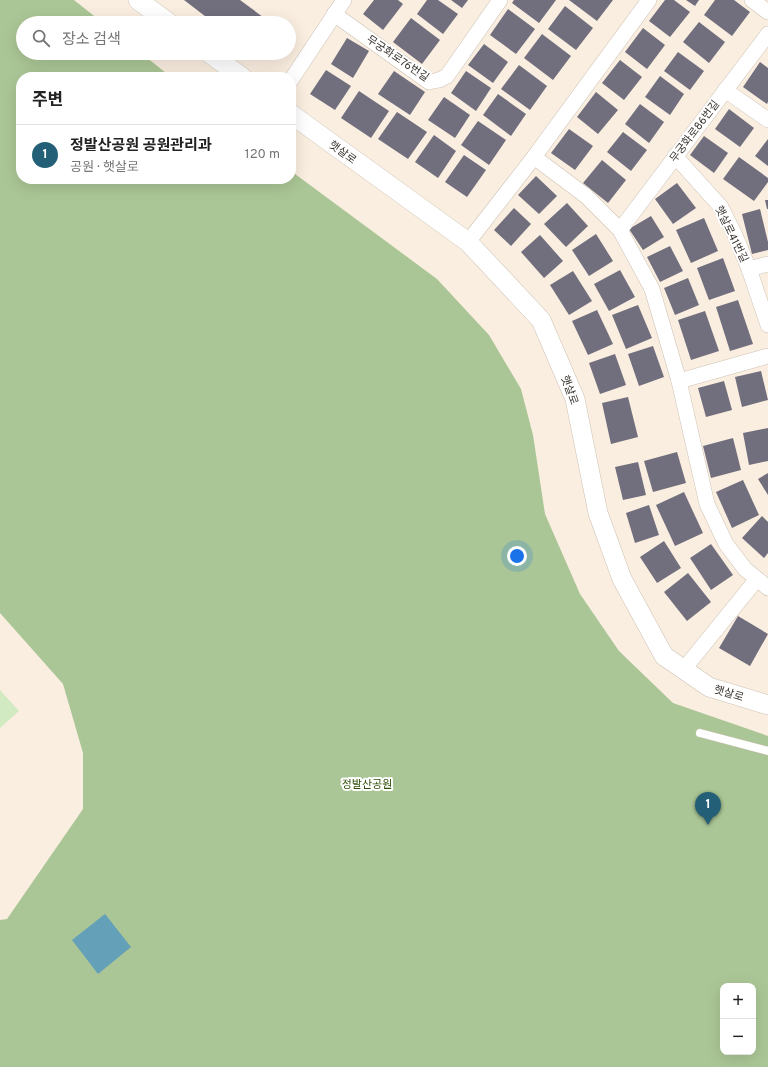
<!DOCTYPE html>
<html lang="ko">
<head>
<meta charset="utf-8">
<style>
  :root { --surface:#fff; --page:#f2f2f2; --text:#222; --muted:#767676; --line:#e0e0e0; --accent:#235f77 }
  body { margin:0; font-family:Overpass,"Noto Sans KR",sans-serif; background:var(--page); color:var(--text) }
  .controls { position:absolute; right:12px; bottom:12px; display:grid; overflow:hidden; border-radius:8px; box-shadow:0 4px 16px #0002 }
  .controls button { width:36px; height:36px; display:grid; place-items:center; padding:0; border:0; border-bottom:1px solid var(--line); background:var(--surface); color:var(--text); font:20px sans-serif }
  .you { position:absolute; left:517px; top:556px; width:14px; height:14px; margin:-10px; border:3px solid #fff; border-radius:50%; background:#1a73e8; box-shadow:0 0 0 6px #1a73e833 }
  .badge { display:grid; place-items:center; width:26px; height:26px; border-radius:50%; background:var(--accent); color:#fff; font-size:13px; font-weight:700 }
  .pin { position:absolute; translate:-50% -33px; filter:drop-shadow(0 1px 2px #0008) }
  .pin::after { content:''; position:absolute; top:21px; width:14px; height:12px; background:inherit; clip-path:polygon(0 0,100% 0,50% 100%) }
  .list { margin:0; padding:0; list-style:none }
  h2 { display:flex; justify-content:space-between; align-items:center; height:52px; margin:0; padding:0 16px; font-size:17px }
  h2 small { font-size:13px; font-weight:400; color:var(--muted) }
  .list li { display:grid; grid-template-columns:26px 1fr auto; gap:12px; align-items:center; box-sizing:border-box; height:60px; padding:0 16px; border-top:1px solid var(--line) }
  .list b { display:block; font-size:15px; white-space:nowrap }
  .list p { margin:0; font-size:13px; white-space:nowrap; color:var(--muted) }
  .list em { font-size:13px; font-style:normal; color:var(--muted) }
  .icon { flex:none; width:22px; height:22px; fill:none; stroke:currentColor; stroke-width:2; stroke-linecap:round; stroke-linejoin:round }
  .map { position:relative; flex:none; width:768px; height:1067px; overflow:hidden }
  .search { position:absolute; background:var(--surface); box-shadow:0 4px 16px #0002; left:16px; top:16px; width:280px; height:44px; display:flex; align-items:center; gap:10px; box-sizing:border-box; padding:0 14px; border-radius:22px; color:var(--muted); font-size:15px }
  .panel { position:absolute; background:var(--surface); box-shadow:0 4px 16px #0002; left:16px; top:72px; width:280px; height:112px; border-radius:16px }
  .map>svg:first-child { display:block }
  .green { fill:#d2eac1 }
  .forest { fill:#abc696; fill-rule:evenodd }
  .water { fill:#64a0b8 }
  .building { fill:#716e7d }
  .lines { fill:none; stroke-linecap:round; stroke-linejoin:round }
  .service-casing { stroke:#ccc1b3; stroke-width:9 }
  .minor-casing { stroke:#ccc1b3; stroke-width:16 }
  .tertiary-casing { stroke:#ccc1b3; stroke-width:20 }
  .service { stroke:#fff; stroke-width:8 }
  .minor { stroke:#fff; stroke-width:15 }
  .tertiary { stroke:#fff; stroke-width:19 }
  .labels { text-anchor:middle; stroke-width:4; stroke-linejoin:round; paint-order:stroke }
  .street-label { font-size:11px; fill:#3a3530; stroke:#fff }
  .park-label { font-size:11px; fill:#2c4c04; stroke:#fff }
</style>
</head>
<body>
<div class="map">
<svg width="768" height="1067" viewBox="0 0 768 1067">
  <rect width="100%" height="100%" fill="#faeee0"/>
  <polygon class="green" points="0,690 19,711 0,728"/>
  <path class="forest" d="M0 0H74L103 23H23V53H141L171 77H21V179H291V171L437 279 489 335 521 389 533 435 545 514 580 594 619 651 673 703 768 736V1067H0V920L7 919 83 809V753L63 684 0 613ZM723 986H753V1052H723Z"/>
  <polygon class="water" points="105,914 131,947 98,974 72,940"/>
  <g class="building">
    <polygon points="184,0 240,0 271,23 214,23"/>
    <polygon points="374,0 398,0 403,4 383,30 363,14"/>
    <polygon points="427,0 438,0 458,14 443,34 417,14"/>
    <polygon points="451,0 468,0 462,8"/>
    <polygon points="514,0 556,0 539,23 512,3"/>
    <polygon points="569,0 613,0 597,21"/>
    <polygon points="665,0 674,0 690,12 670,37 649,21"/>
    <polygon points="686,0 699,0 695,6"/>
    <polygon points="715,0 734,0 750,12 732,36 704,15"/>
    <polygon points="565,6 593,28 576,50 548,29"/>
    <polygon points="508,9 535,29 516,54 490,35"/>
    <polygon points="411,18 440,40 422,64 393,42"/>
    <polygon points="699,22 725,42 709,63 683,42"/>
    <polygon points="643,28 665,45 647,69 625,52"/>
    <polygon points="542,34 571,56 553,80 524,58"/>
    <polygon points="347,38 369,51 353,78 331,64"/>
    <polygon points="484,44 508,62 493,83 468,65"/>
    <polygon points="678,52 704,71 690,90 664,71"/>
    <polygon points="255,53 264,53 261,58"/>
    <polygon points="620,60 642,77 624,100 602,83"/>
    <polygon points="760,62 768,68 768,102 767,104 743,87"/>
    <polygon points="519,65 547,86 530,110 501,89"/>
    <polygon points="326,70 351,86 335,110 310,94"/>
    <polygon points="394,71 425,92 410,115 378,94"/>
    <polygon points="466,71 491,88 476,111 451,93"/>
    <polygon points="660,76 684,94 670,115 645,97"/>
    <polygon points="359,91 389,111 371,138 341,118"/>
    <polygon points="596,92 618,110 598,134 577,117"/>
    <polygon points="498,94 526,114 511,136 483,115"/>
    <polygon points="444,97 470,115 455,138 428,120"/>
    <polygon points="640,104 664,122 649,143 625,124"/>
    <polygon points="729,109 754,128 740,147 715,129"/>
    <polygon points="397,112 427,132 408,159 378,139"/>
    <polygon points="478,121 506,140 489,165 461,145"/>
    <polygon points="569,129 593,146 575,170 551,153"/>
    <polygon points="623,132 647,150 631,171 607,152"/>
    <polygon points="434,135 456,151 438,178 415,162"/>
    <polygon points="704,136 728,153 714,173 690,155"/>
    <polygon points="768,139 768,166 755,156"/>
    <polygon points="464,155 486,170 467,197 445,182"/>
    <polygon points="739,157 768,178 768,182 754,201 723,179"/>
    <polygon points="602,160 626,180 608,203 583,183"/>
    <polygon points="536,176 557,196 539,214 518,195"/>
    <polygon points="677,183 696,208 673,224 655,199"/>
    <polygon points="765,200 768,200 768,209 767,209"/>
    <polygon points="567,203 588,226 566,247 544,224"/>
    <polygon points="514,208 531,224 511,246 494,230"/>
    <polygon points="760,209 768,242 768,250 752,254 742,214"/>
    <polygon points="651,216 664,237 643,250 629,229"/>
    <polygon points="704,218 718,251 691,263 676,230"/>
    <polygon points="596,234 613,261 589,276 572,250"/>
    <polygon points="540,235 563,261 544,278 521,252"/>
    <polygon points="670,246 683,271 660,282 647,257"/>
    <polygon points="723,258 735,291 709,300 697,268"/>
    <polygon points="620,270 635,297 609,311 594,284"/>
    <polygon points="573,271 592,301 569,315 550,285"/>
    <polygon points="688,278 699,305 675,315 664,288"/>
    <polygon points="738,300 753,344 730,351 716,307"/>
    <polygon points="638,305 652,338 626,349 612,315"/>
    <polygon points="597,310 613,344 588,355 572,321"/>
    <polygon points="705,311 719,351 691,360 678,320"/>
    <polygon points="653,346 664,377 639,386 628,354"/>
    <polygon points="615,354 626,385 600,394 589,363"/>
    <polygon points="761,371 768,400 742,407 735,377"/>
    <polygon points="724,381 732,410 706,417 698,388"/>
    <polygon points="628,397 638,437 611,444 602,403"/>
    <polygon points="768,428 768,461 749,465 743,433"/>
    <polygon points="733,438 741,470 711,478 703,446"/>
    <polygon points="677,452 686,483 653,492 644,461"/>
    <polygon points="638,462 646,495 623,500 615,467"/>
    <polygon points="768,473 768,495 758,479"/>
    <polygon points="743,480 759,515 732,528 716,492"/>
    <polygon points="684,492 703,533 675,546 656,505"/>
    <polygon points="649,505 659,535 635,543 626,513"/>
    <polygon points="762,516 768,522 768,553 764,558 742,538"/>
    <polygon points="664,541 681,568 657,583 640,557"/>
    <polygon points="711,544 733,575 711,590 690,558"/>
    <polygon points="688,573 711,602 687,621 664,592"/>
    <polygon points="738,616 768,634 750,666 719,648"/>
  </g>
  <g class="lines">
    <g class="service-casing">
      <polyline id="service" points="700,733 768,751"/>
    </g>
    <g class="minor-casing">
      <g id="minor">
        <polyline points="752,0 768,12"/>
        <polyline points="334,14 429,82 439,80 447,76 500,0"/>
        <polyline points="291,80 344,0"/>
        <polyline points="725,90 768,120"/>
        <polyline points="675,156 721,207 735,235 749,269 768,325"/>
        <polyline points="534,157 586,196 620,230 652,289 679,381 707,504 726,544 745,569 768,588"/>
        <polyline points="620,230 768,34"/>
        <polyline points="468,242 534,157 649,0"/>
        <polyline points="749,269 768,264"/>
        <polyline points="679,381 768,356"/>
        <polyline points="684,669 757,579"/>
      </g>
    </g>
    <g class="tertiary-casing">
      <g id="tertiary">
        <polyline points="138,0 169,23"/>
        <polyline points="209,53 242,77"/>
        <polyline points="291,114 468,242 541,320 575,399 598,513 622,579 664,656 709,687 768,705"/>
      </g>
    </g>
    <use href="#service" class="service"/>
    <use href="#minor" class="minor"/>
    <use href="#tertiary" class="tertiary"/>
  </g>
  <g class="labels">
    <g class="street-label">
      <text transform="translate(398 58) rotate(34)" y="4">무궁화로76번길</text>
      <text transform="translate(694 131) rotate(-53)" y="4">무궁화로86번길</text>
      <text transform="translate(343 152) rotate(36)" y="4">햇살로</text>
      <text transform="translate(732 234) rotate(64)" y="4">햇살로41번길</text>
      <text transform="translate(570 390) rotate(70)" y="4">햇살로</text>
      <text transform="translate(729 693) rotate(17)" y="4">햇살로</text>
    </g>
    <g class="park-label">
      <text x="367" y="788">정발산공원</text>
    </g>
  </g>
</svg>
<div class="controls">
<button>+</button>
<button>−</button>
</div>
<div class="you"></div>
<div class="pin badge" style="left:708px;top:825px">1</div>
<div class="search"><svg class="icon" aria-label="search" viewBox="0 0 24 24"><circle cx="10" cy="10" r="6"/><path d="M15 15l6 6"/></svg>장소 검색</div>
<section class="panel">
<h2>주변<small></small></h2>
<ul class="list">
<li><span class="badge">1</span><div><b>정발산공원 공원관리과</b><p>공원 · 햇살로</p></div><em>120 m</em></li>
</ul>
</section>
</div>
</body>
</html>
